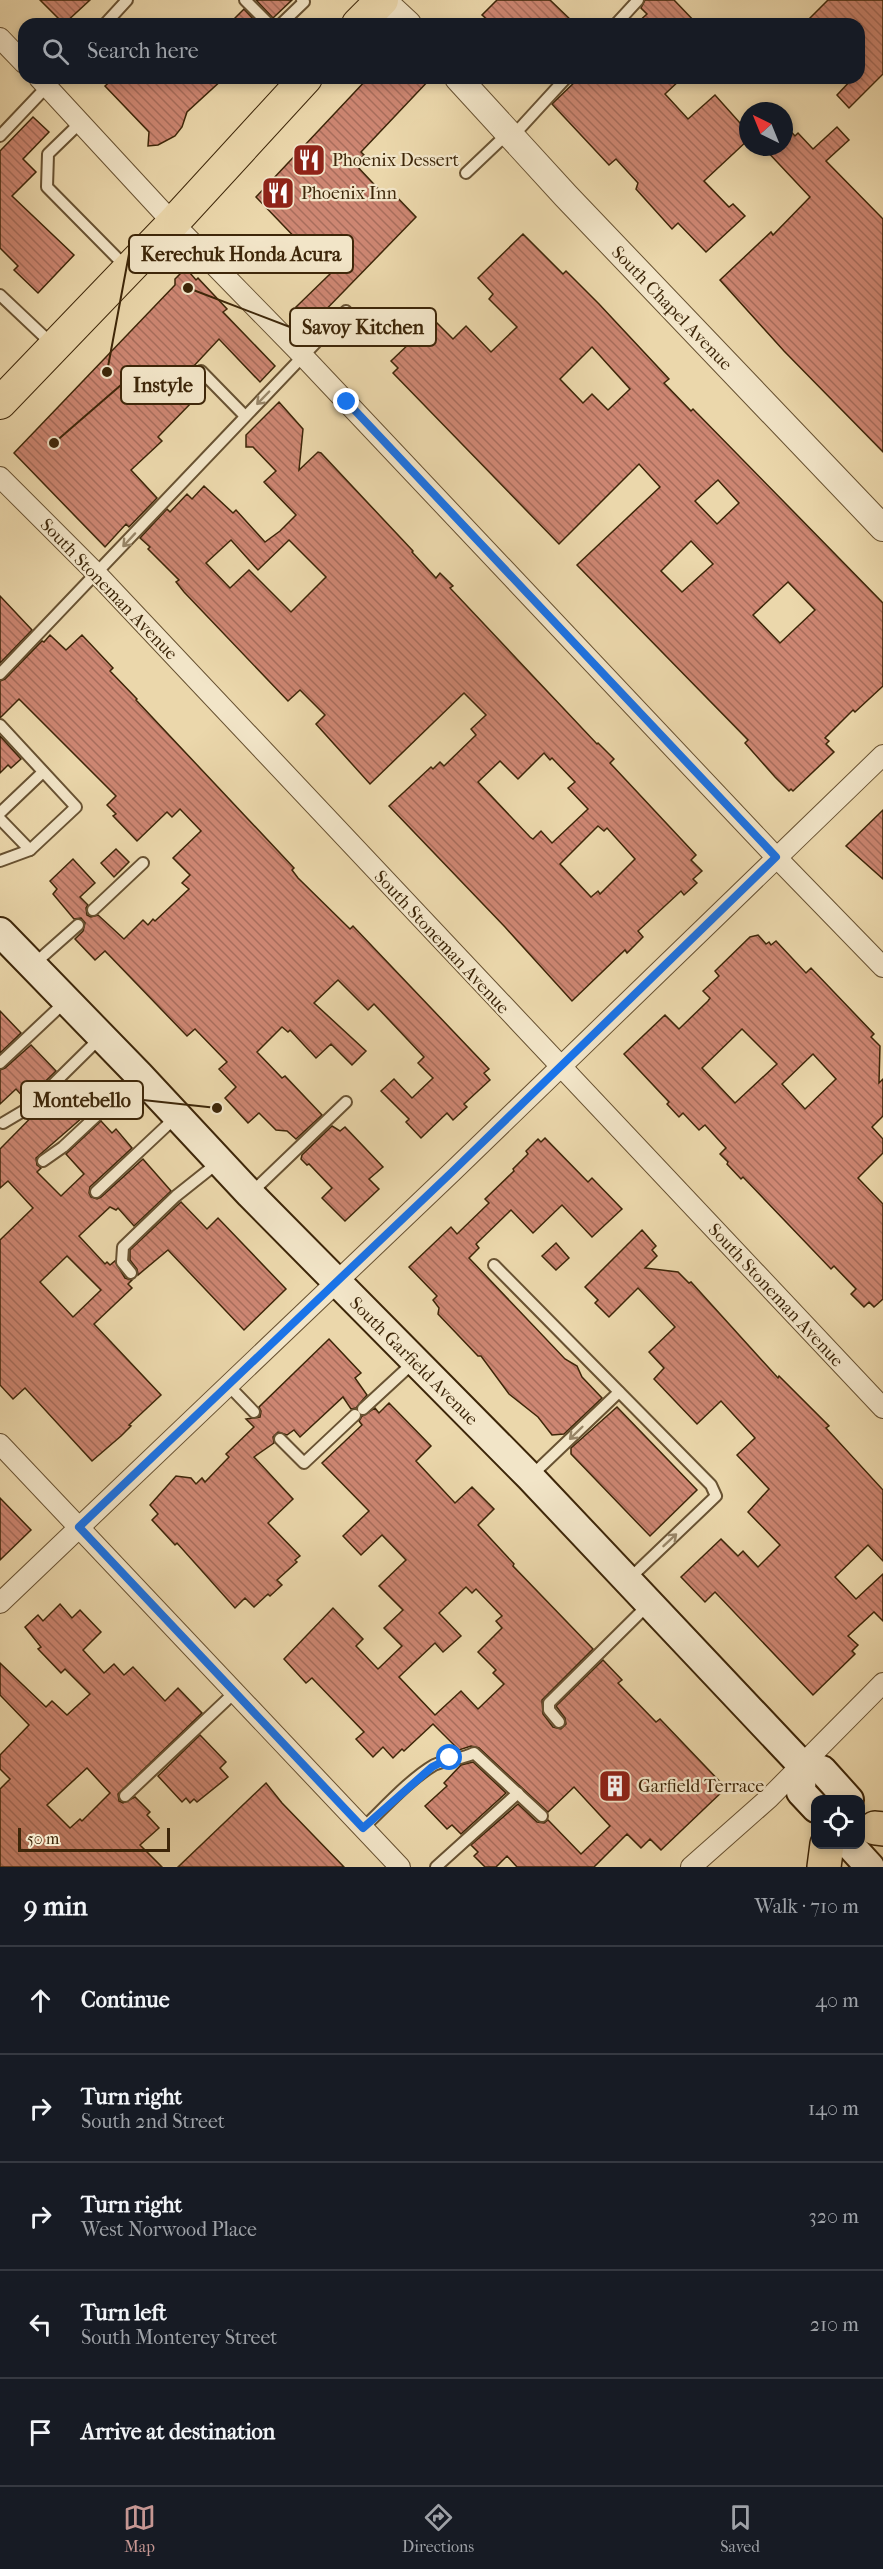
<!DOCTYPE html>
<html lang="en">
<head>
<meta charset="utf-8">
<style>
  :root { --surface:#171b24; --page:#20242c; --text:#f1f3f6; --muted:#9ea1a6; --line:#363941; --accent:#c59692 }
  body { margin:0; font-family:"IM FELL French Canon",serif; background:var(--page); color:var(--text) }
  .controls { position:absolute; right:18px; bottom:18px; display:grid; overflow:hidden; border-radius:12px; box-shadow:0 3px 9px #0003 }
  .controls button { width:54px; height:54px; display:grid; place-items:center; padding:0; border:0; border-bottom:2px solid var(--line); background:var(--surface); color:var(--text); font:30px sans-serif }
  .compass { position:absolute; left:739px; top:102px; width:54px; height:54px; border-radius:50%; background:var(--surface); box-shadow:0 3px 9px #0003; rotate:317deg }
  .scale { position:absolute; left:18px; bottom:15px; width:152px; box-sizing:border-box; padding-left:6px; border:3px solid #3d2609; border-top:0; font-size:16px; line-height:21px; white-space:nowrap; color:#3d2609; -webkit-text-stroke:4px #f2e5c8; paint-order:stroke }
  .stop { position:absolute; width:18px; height:18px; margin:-14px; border:4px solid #1a73e8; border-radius:50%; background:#fff }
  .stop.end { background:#1a73e8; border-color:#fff; box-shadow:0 2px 6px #0008 }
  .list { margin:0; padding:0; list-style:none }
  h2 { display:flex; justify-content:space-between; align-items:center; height:78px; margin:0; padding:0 24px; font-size:26px }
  h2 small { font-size:20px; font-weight:400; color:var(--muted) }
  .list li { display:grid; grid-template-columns:39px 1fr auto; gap:18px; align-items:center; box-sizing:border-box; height:108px; padding:0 24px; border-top:2px solid var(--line) }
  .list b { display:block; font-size:22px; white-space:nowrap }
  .list p { margin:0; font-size:20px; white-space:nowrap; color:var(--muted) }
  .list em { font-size:20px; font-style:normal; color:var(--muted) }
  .icon { flex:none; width:33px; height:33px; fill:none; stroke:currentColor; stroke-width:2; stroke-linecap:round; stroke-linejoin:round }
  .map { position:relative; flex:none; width:883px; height:1867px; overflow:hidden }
  .search { position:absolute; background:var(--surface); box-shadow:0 3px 9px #0003; left:18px; right:18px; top:18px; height:66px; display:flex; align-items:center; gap:15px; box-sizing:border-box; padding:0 21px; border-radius:18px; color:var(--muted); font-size:22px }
  .sheet { height:618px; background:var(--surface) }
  nav { display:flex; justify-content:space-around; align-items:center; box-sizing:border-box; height:84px; border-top:2px solid var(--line); background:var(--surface); font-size:16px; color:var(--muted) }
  nav a { display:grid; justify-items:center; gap:3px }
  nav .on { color:var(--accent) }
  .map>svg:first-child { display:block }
  .building { fill:url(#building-back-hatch); stroke:#3d2609; stroke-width:1.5; fill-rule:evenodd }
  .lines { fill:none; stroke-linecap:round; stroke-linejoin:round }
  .service-casing { stroke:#685232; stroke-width:14 }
  .minor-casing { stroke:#685232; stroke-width:22 }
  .tertiary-casing { stroke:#685232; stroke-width:28 }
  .secondary-casing { stroke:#3d2609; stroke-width:32 }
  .primary-casing { stroke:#3d2609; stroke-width:34 }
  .motorway-casing { stroke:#3d2609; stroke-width:36 }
  .service { stroke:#f2e5c8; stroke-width:10 }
  .minor { stroke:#f2e5c8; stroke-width:20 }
  .tertiary { stroke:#f2e5c8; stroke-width:26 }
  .secondary { stroke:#f2e5c8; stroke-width:28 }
  .primary { stroke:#ebd7ab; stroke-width:32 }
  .motorway { stroke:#ebd7ab; stroke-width:33 }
  .oneway { stroke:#988668 }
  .route { stroke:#1a73e8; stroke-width:8 }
  .labels { text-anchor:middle; stroke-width:4.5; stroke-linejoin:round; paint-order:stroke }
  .poi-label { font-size:18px; fill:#3d2609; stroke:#f2e5c8; text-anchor:start }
  .street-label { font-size:18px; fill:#3d2609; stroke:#f2e5c8 }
  .leader { fill:none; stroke:#3d2609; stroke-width:2 }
  .callout-dot { fill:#3d2609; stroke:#f2e5c8; stroke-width:2 }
  .callout { fill:#f2e5c8; stroke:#3d2609; stroke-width:2 }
  .callout-label { font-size:20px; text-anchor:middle; font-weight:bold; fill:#3d2609 }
</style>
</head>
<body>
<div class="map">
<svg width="883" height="1867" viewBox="0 0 883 1867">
  <defs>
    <pattern id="building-back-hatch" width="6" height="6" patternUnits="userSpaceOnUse" patternTransform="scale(1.5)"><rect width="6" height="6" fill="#cd8672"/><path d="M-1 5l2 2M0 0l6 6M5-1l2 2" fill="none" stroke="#a86d5c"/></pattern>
  </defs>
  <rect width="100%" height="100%" fill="#ebd7ab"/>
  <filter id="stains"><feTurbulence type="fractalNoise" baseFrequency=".00333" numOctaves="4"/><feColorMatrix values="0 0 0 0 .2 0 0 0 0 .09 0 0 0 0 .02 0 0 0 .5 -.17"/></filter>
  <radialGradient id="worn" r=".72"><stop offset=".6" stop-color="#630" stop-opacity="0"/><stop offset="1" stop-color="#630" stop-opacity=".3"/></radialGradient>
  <g class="building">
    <polygon points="40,0 90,0 64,24"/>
    <polygon points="256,0 292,0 273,18"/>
    <polygon points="497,0 550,0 575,24 492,24 482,15"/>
    <polygon points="645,0 674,0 697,24 636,24 647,14 641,8"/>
    <polygon points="828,0 883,0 883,74 849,108 837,95 853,78 859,78 859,24 804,24"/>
    <polygon points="244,9 258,24 229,24"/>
    <polygon points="114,78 224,78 187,112 182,127 175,136 158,145 148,146 149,132 105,86"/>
    <polygon points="368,78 431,78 361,152 364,155 355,164 386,197 392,192 416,217 312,324 296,307 330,274 256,197"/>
    <polygon points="579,78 682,78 665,94 688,119 715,95 740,123 748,116 748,140 704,181 729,207 733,204 745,216 706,252 678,223 672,229 636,189 638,183 616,159 609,165 552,104"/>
    <polygon points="33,117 49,132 23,159 36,172 12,196 74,255 38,293 14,270 18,266 0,248 0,151"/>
    <polygon points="784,124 795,136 798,133 813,149 837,127 849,140 826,161 883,219 883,452 784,351 720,280 771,232 773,235 810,197 763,147 784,147"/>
    <path d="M523 234 563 274 566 271 599 304 669 379 664 383 691 411 693 409 883 603V686L855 712 853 710 825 738 829 741 826 744 834 752 793 791 791 789 789 791 775 777 745 743 748 740 577 565 660 487 639 464 559 544 393 373 398 368 391 361 434 320 453 339 466 326 491 352 517 327 489 299 493 294 478 278ZM592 347 630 389 608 410 592 394 583 403 560 379ZM718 480 739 503 717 524 695 501ZM691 541 713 564 682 592 661 571ZM788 582 815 610 780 643 753 615Z"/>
    <polygon points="181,273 190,273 196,280 198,278 227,309 223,312 275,366 260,382 219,339 177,384 193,401 158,437 162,441 131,470 157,498 129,527 126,524 105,547 14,453 175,285 175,279"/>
    <path d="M279 402 303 429 299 470 318 452 321 453 413 551 412 552 436 578 440 573 453 586 450 588 597 744 598 743 614 759 610 763 696 855 691 860 702 871 693 879 697 883 684 895 681 891 638 931 643 937 627 953 625 950 572 1001 505 927 389 806 431 767 433 769 440 762 444 766 476 735 471 729 486 715 464 693 370 784 316 724 325 715 300 690 288 701 184 592 176 582 179 580 148 549 150 547 140 538 167 509 170 512 187 494 192 499 204 486 233 513 236 510 265 542 280 531 296 515 264 482 276 471 253 447H246V435ZM231 540 258 570 289 540 326 577 291 612 249 570 230 588 206 563ZM544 753 550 760 552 758 575 782 568 788 588 809 552 843 541 831 533 839 530 837 478 782 500 761 518 779ZM598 826 604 831 607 828 635 859 600 894 598 891 591 897 560 864Z"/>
    <polygon points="0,596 32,630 0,663"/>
    <polygon points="50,635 66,650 82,635 113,668 110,671 137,699 136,700 294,868 292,870 298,878 350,929 353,926 489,1069 484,1073 490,1080 464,1104 467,1107 453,1120 447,1113 421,1138 406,1122 409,1119 381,1091 394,1079 412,1098 433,1078 418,1063 424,1057 374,1004 368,1010 338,980 314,1003 366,1051 352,1065 331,1044 316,1058 290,1030 288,1032 282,1027 257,1052 282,1078 285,1076 322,1115 296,1139 287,1131 276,1130 259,1113 248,1123 225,1098 236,1087 219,1069 227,1062 195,1029 187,1036 105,951 95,960 75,939 83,931 85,923 81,918 74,919 53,894 57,889 50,881 73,859 95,883 80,897 88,905 86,908 87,915 91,917 98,915 124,939 143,920 148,925 153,919 155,921 189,889 182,883 190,875 173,858 201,831 180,809 172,817 167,812 137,841 113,816 116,814 107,805 116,796 19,699 0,718 0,681 5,679 42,641 44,642"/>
    <polygon points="0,736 21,759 11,768 8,765 0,773"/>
    <polygon points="883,810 883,879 846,846"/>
    <polygon points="116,849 129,862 114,877 101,863"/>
    <path d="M758 935 766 944 769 942 771 945 776 941 806 973 811 968 874 1034 871 1037 880 1046 879 1083 883 1079V1116L872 1127 883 1139V1153L858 1178 883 1204V1299L874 1307 869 1302 864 1307 851 1294 856 1289 834 1266 831 1269 743 1177 741 1179 727 1164 728 1162 720 1154 726 1148 705 1125 699 1130 683 1113 679 1117 667 1104 669 1102 624 1054 665 1015 679 1029 708 1001 710 998 703 991 719 976 715 971 750 937ZM742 1029 777 1064 735 1103 702 1068ZM813 1054 836 1079 805 1109 782 1084Z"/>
    <polygon points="0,1011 21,1033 0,1053"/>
    <polygon points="31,1045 56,1071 26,1100 16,1089 0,1104 0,1070 5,1068"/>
    <path d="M62 1086 77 1102 80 1099 91 1110 36 1158 37 1165 41 1168 37 1172 61 1196 84 1174 66 1154 101 1121 112 1133 116 1129 132 1148 90 1187 89 1193 91 1197 97 1199 101 1197 143 1159 171 1191 134 1226 118 1208 116 1210 110 1207 79 1236 105 1264 107 1262 110 1265 115 1261 125 1278 132 1280 128 1284 132 1288 94 1324 161 1395 129 1425 131 1426 121 1436 92 1461 25 1388 13 1399 0 1385V1240L33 1208 8 1181 0 1188V1149ZM67 1256 101 1290 73 1317 40 1282Z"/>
    <polygon points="332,1126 340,1131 345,1127 383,1167 369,1179 379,1189 345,1221 322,1198 332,1188 309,1164 307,1165 301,1159 302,1155"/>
    <polygon points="545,1138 588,1182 592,1178 622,1209 592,1237 562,1205 533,1233 511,1210 476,1244 479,1248 469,1258 565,1359 577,1366 582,1377 602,1398 564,1434 552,1435 538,1417 509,1394 481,1356 478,1356 438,1314 439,1308 433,1300 437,1296 409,1267 451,1227 457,1234 489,1203 485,1199 514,1171 513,1169 528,1154 526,1151 538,1139 541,1142"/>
    <polygon points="181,1202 207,1229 218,1218 286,1289 244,1330 168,1250 138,1275 137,1269 130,1260 130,1250"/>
    <polygon points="642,1230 656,1246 652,1250 657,1256 645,1268 678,1272 689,1283 691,1282 778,1378 779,1376 829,1426 826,1428 883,1490 883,1561 868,1545 835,1577 856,1599 883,1574 883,1621 874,1612 848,1636 858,1645 852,1651 855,1654 813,1695 715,1592 705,1602 681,1577 721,1539 738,1556 743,1551 758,1567 780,1545 748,1512 769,1489 737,1455 755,1438 721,1401 697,1424 654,1379 664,1368 649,1352 675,1327 638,1288 609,1317 595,1303 598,1300 585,1287"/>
    <polygon points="556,1243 569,1258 556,1270 542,1256"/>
    <polygon points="329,1339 361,1373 355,1378 367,1395 356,1408 351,1409 343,1397 300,1437 294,1430 287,1435 278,1432 273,1437 274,1443 254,1457 293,1499 268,1523 300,1556 295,1560 297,1562 277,1580 282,1585 270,1596 268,1594 254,1607 245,1598 235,1608 177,1543 175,1545 152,1520 158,1514 150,1505 176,1476 191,1478 196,1484 202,1478 205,1482 229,1457 226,1454 254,1427 246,1419 260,1417 261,1411 259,1407"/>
    <path d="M389 1403 431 1446 416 1461 455 1503 472 1487 494 1509 478 1525 514 1564 513 1566 593 1649 542 1700 543 1714 553 1727 561 1729 566 1724 565 1718 556 1706 603 1660 622 1680 618 1683 656 1722 660 1719 726 1788 661 1850 650 1839 641 1848 627 1834 594 1867H517L507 1856 496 1867H485L474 1856 478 1852 471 1845 518 1804 537 1822 544 1823 548 1820 581 1854 610 1826 574 1787 548 1812 479 1748 471 1746 459 1750 433 1724 404 1751 402 1749 393 1758 383 1747 373 1757 356 1739 364 1732 312 1678 306 1683 284 1659 333 1608 363 1639 356 1646 378 1669 402 1646 384 1628 403 1610 379 1586 406 1560 382 1535 361 1555 343 1536 369 1511 322 1463 362 1425 359 1421 362 1416 375 1408 379 1413ZM466 1587 472 1593 476 1589 502 1616 496 1621 502 1628 478 1652 496 1670 493 1673 504 1684 478 1709 461 1691 435 1715 399 1677 435 1643 443 1652 461 1636 439 1613Z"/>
    <polygon points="617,1407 697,1490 650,1536 571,1454 571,1448"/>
    <polygon points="0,1498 31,1530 0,1560"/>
    <path d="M60 1604 72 1618 80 1610 101 1632 83 1650 104 1673 114 1664 124 1675 133 1667 165 1701 178 1688 202 1713 118 1794 119 1801 123 1803 135 1797 150 1812 147 1815 159 1828 140 1845 162 1867H0V1789L10 1779 0 1769V1755L29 1725 0 1695V1663L46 1707 52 1701 67 1715 90 1694 65 1669 61 1673 38 1649 41 1647 25 1627 38 1615 43 1621ZM87 1768 110 1793 82 1821 80 1819 70 1828 47 1805Z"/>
    <polygon points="200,1735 226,1762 220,1768 228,1777 197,1802 194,1799 190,1803 186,1798 182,1802 158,1776"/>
    <polygon points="473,1762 506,1793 461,1834 452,1825 447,1829 425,1806 447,1786 444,1783 461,1765"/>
    <polygon points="266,1783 282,1803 344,1867 178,1867"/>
  </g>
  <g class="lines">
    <g class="service-casing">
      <g id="service">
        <polyline points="245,0 269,24"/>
        <polyline points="105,24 127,0"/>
        <polyline points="281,24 304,2 302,0"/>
        <polyline points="616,24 638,0"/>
        <polyline points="81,122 48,154 47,187 127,268"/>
        <polyline points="0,136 55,78"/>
        <polyline points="511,138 566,78"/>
        <polyline points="466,173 507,134"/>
        <polyline points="0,295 52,344"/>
        <polyline points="201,371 245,416"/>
        <polyline points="0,674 346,311"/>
        <polyline points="0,725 76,807 30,850 0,861"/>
        <polyline points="0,813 43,772"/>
        <polyline points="0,819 30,850"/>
        <polyline points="93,910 143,863"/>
        <polyline points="34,964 78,925"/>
        <polyline points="0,1063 66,1001"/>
        <polyline points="3,1123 30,1107 100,1038"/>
        <polyline points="43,1161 63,1147 139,1076"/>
        <polyline points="96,1192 176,1117"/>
        <polyline points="250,1194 346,1102"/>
        <polyline points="494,1265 711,1485 716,1496 628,1580"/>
        <polyline points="131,1273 122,1262 123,1247 176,1196 220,1161"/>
        <polyline points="228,1385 254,1412"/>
        <polyline points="363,1409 414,1362"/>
        <polyline points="280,1439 304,1463 355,1415"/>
        <polyline points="530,1477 619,1392"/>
        <polyline points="559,1722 549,1710 549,1703 649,1604"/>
        <polyline points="125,1796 234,1693"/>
        <path d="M363 1828C384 1808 410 1779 434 1765 449 1758 461 1760 474 1753L542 1816"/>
        <polyline points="436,1867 518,1793"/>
      </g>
    </g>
    <g class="minor-casing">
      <g id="minor">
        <polyline points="0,38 24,63"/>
        <polyline points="39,78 173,223 303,356 776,857 883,967"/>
        <polyline points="0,477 97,574 883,1408"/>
        <polyline points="0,1444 400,1867"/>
        <polyline points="0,1603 453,1171 883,755"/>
        <polyline points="691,1867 769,1798 883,1683"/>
      </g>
    </g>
    <g class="tertiary-casing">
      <g id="tertiary">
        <polyline points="382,0 408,24"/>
        <polyline points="458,78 566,196 883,528"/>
      </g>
    </g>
    <g class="secondary-casing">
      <g id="secondary">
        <polyline points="0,932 139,1075 250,1194 530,1477 802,1765 822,1770 849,1800"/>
        <polyline points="802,1765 801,1792 816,1808"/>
        <polyline points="849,1844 870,1867"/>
      </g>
    </g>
    <g class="primary-casing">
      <g id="primary">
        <polyline points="358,24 382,0"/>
        <polyline points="0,403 173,223 306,78"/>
      </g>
    </g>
    <g class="motorway-casing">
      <g id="motorway">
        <polyline points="875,1828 883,1829"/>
        <polyline points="824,1867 827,1844"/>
      </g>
    </g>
    <use href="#service" class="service"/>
    <use href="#minor" class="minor"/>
    <use href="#tertiary" class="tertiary"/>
    <use href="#secondary" class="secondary"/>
    <use href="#primary" class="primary"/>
    <use href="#motorway" class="motorway"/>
  </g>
  <defs><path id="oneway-shaft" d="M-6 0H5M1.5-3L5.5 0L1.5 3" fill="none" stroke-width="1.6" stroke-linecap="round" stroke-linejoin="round" transform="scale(1.5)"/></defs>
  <g class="oneway">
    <use href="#oneway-shaft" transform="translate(263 398) rotate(134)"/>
    <use href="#oneway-shaft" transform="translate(129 540) rotate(133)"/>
    <use href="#oneway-shaft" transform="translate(576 1433) rotate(136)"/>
    <use href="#oneway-shaft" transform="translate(670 1540) rotate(-43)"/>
  </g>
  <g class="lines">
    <polyline class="route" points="347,402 776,857 453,1171 79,1527 363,1828 432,1767 450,1758"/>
  </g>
  <defs>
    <g id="restaurant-square" transform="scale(1.725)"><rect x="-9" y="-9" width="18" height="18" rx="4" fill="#8f2418" stroke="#f2e5c8"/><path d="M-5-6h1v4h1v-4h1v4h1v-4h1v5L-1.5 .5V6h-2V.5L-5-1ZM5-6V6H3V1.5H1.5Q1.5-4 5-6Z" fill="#fff"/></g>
    <g id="building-square" transform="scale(1.725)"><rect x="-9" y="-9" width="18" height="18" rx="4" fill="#8f2418" stroke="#f2e5c8"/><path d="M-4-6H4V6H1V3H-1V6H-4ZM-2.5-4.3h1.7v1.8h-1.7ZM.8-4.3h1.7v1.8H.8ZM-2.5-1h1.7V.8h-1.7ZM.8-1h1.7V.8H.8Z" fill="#fff"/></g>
  </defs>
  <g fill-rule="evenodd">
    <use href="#restaurant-square" x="309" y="160"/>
    <use href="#restaurant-square" x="278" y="193"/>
    <use href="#building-square" x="615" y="1786"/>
  </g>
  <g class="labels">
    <g class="poi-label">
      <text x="332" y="166">Phoenix Dessert</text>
      <text x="301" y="199">Phoenix Inn</text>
      <text x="638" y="1792">Garfield Terrace</text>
    </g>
    <g class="street-label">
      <text transform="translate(672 308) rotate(46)" y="6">South Chapel Avenue</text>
      <text transform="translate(109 589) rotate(46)" y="6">South Stoneman Avenue</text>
      <text transform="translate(442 942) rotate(47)" y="6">South Stoneman Avenue</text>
      <text transform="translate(776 1295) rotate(47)" y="6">South Stoneman Avenue</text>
      <text transform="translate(414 1361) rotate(45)" y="6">South Garfield Avenue</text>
    </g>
  </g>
  <path class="leader" d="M107 372L129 254M188 288L290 327M54 443L121 385M217 1108L143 1100"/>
  <g class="callout-dot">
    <circle cx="107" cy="372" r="6"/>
    <circle cx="188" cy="288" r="6"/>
    <circle cx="54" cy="443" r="6"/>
    <circle cx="217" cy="1108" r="6"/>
  </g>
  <g class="callout">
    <rect x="129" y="235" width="224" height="38" rx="6"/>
    <rect x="290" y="308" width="146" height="38" rx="6"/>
    <rect x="121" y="366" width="84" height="38" rx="6"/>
    <rect x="21" y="1081" width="122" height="38" rx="6"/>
  </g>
  <g class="callout-label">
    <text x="241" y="261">Kerechuk Honda Acura</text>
    <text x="363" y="334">Savoy Kitchen</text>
    <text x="163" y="392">Instyle</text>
    <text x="82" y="1107">Montebello</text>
  </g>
  <rect width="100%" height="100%" filter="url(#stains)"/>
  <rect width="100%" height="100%" fill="url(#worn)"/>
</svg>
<div class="controls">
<button><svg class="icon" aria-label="locate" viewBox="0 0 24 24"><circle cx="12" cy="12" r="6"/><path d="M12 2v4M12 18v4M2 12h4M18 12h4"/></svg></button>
</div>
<svg class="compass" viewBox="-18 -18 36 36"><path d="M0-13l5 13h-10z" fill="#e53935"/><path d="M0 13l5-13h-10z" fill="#9ea1a6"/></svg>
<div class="scale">50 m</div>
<div class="stop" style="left:450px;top:1758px"></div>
<div class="stop end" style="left:347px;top:402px"></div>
<div class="search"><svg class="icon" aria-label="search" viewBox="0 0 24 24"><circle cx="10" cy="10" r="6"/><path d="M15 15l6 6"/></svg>Search here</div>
</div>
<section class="sheet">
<h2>9 min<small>Walk · 710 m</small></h2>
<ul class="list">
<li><svg class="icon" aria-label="ahead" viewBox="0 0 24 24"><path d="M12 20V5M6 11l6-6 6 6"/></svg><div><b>Continue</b></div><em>40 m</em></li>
<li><svg class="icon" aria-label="right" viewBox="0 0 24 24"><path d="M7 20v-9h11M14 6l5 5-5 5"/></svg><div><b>Turn right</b><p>South 2nd Street</p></div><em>140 m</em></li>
<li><svg class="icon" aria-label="right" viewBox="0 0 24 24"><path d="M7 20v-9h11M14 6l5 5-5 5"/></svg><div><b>Turn right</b><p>West Norwood Place</p></div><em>320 m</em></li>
<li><svg class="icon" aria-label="left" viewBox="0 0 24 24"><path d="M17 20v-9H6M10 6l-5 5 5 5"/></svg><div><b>Turn left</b><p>South Monterey Street</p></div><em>210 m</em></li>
<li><svg class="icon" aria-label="arrive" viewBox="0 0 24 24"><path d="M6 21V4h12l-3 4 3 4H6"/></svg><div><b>Arrive at destination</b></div></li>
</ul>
</section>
<nav>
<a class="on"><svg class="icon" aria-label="map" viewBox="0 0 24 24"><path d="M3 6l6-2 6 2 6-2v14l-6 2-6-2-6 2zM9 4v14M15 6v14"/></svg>Map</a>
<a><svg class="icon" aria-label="directions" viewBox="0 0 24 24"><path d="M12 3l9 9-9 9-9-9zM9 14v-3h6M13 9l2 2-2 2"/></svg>Directions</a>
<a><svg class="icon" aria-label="saved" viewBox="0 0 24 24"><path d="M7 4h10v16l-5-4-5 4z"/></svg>Saved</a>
</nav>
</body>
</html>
